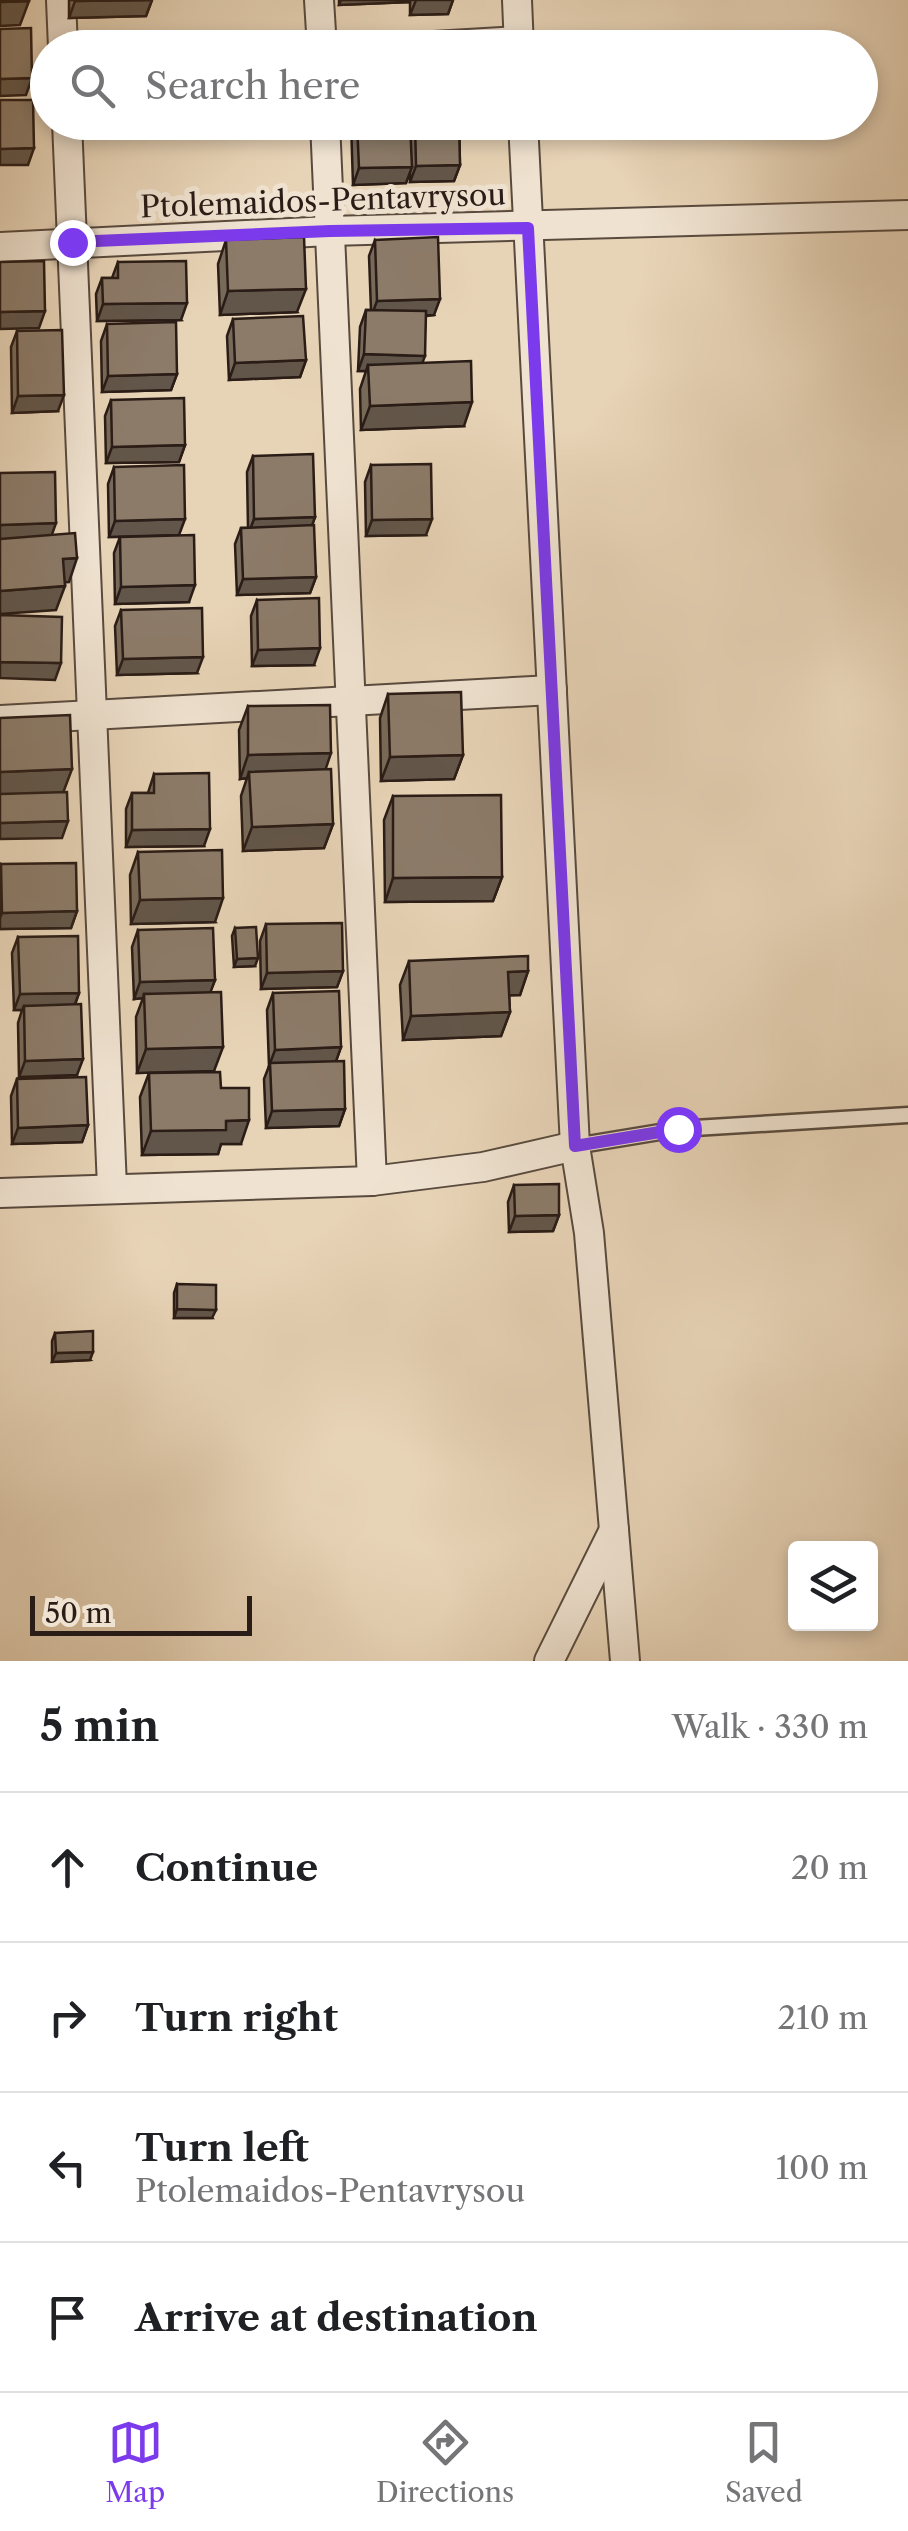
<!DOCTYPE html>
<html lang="en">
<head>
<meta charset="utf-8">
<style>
  :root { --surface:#fff; --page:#f2f2f2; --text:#202124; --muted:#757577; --line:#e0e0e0; --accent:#7c3aed }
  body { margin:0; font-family:"Libre Caslon Text",serif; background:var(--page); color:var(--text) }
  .controls { position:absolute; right:30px; bottom:30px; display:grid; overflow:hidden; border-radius:10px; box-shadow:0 5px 15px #0003 }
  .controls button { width:90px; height:90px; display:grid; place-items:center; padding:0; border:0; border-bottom:2px solid var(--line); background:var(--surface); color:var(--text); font:50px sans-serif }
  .scale { position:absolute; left:30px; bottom:25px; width:222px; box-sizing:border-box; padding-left:10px; border:5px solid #2a1c16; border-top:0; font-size:28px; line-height:35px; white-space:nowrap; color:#2a1c16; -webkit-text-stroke:8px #efe2d0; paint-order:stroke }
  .stop { position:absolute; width:30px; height:30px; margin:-22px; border:8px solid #7c3aed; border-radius:50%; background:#fff }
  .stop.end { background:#7c3aed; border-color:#fff; box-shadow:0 2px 10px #0008 }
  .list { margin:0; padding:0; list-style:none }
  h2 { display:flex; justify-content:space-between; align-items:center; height:130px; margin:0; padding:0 40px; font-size:42px }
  h2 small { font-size:32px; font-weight:400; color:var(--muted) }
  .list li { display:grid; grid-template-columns:65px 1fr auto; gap:30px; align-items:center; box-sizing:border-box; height:150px; padding:0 40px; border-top:2px solid var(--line) }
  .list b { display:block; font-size:38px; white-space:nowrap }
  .list p { margin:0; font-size:32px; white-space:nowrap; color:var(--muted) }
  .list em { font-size:32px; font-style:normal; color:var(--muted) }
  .icon { flex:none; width:55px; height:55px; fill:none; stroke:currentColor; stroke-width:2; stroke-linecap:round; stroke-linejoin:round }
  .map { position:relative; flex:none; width:908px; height:1661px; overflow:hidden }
  .search { position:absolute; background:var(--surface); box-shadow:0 5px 15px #0003; left:30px; right:30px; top:30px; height:110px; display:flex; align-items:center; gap:25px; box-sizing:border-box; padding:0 35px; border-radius:55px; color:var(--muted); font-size:38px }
  .sheet { height:730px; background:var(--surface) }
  nav { display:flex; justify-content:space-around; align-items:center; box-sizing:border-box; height:140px; border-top:2px solid var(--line); background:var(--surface); font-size:28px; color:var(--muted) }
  nav a { display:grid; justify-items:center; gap:5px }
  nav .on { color:var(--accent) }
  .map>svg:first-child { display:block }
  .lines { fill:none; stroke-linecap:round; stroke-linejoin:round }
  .lane-casing { stroke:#594a3e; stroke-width:19 }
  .street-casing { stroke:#594a3e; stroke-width:32 }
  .lane { stroke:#efe2d0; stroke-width:14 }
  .street { stroke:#efe2d0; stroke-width:28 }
  .wall { fill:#786a5a; stroke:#2a1c16; stroke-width:2.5 }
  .shaded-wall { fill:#62564a; stroke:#2a1c16; stroke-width:2.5 }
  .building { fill:#8c7b69; stroke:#2a1c16; stroke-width:2.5 }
  .route { stroke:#7c3aed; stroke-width:12 }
  .labels { text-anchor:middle; stroke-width:10; stroke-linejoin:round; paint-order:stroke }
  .street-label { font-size:30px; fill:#2a1c16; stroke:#efe2d0 }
</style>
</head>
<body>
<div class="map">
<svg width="908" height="1661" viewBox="0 0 908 1661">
  <rect width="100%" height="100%" fill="#e7d3b6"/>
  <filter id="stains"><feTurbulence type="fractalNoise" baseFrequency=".002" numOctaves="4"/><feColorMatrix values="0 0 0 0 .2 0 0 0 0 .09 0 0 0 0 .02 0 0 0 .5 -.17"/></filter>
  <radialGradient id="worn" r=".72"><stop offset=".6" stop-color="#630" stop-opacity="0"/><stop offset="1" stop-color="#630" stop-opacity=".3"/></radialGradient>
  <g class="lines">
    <g class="lane-casing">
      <polyline id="lane" points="575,1146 678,1129 908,1115"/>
    </g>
    <g class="street-casing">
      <g id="street">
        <polyline points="61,0 63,48"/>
        <polyline points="319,0 322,48"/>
        <polyline points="517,0 519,48"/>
        <polyline points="399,48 519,41"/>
        <polyline points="67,122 112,1187"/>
        <polyline points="325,122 372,1181"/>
        <polyline points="523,122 575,1146 589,1233 625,1661"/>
        <polyline points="0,247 330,231 908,215"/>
        <polyline points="0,720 552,690"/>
        <polyline points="0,1193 372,1181 483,1167 575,1146"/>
        <polyline points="549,1661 614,1530"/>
      </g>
    </g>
    <use href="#lane" class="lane"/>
    <use href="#street" class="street"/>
  </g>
  <g class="wall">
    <polygon points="69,0 152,0 146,16 69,18"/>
    <polygon points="339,0 453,0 448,14 410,15 410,2 339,5"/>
    <polygon points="351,122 459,122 460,165 454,181 410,182 410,171 406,183 353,185"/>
    <polygon points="226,240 297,312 220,315 218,264"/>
    <polygon points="375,240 434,315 426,316 422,363 464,426 361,430 360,389 366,371 358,371 360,327 366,310 371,310 369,256"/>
    <polygon points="118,262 181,320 97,321 96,294 102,278 112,278"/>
    <polygon points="233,319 306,360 300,377 229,380 227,336"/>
    <polygon points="107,324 177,374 171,390 102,392 101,341"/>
    <polygon points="17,331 58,411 12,413 11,347"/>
    <polygon points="111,400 185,445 179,462 106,463 105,416"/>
    <polygon points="253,456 315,517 312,525 316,577 310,593 237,595 235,544 241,528 248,528 247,472"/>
    <polygon points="371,465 426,535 366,536 365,482"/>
    <polygon points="114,467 179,535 189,602 115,604 114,553 120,537 109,537 108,484"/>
    <polygon points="257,600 314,665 252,666 251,616"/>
    <polygon points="121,610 197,673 117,675 115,626"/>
    <polygon points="388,694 463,755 454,779 381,781 380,718"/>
    <polygon points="248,706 325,769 333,824 324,848 243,851 241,796 247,778 240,779 239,730"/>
    <polygon points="154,774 204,846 126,847 126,809 132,793 148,793"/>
    <polygon points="393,796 502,877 493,901 385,902 384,820"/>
    <polygon points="138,852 215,922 131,924 130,875"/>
    <polygon points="1,864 77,911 71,928 0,929"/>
    <polygon points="266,924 343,971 337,987 261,989 260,941"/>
    <polygon points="235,928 255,966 234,967 232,936"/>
    <polygon points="138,930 215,980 210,992 214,1071 137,1073 136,1017 143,998 134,999 132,947"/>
    <polygon points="18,937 79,993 75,1005 77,1075 19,1077 18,1023 22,1010 14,1010 12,953"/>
    <polygon points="409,961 528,971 520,995 509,995 510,1012 501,1036 403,1040 400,985"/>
    <polygon points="273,993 341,1047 336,1061 345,1109 339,1126 266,1128 264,1079 269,1066 267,1010"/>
    <polygon points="149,1073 221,1088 241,1144 221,1144 218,1154 142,1155 140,1097"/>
    <polygon points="17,1079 88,1125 82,1142 12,1144 11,1096"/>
    <polygon points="514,1185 559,1215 553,1231 509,1232 508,1202"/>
    <polygon points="177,1284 212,1318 174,1318 174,1293"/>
    <polygon points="55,1333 90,1360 52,1362 52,1341"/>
  </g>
  <g class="shaded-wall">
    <polygon points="152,0 146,16 69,18 75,1"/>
    <polygon points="341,0 410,0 410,2 339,5"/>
    <polygon points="416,0 453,0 448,14 410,15"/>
    <polygon points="29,1 20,25 0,26 0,2"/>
    <polygon points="32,78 26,95 0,96 0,79"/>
    <polygon points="34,148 28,165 0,165 0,149"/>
    <polygon points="460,165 454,181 410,182 416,166"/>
    <polygon points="412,167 406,183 353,185 359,168"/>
    <polygon points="306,289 297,312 220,315 228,291"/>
    <polygon points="440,299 434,315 371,317 377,301"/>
    <polygon points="187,303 181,320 97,321 103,304"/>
    <polygon points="45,311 39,328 0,329 0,312"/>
    <polygon points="364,354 425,356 419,372 368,365 366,371 358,371"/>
    <polygon points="306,360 300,377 229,380 235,363"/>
    <polygon points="177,374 171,390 102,392 108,376"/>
    <polygon points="64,395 58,411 12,413 18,396"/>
    <polygon points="472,402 464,426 361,430 370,406"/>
    <polygon points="185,445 179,462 106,463 112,447"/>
    <polygon points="315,517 309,534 248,535 254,519"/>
    <polygon points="185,519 179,535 109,537 115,521"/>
    <polygon points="432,519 426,535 366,536 372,520"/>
    <polygon points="56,523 50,540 0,542 0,525"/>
    <polygon points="77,558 69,582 54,583 63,559"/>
    <polygon points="316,577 310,593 237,595 243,579"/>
    <polygon points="195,585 189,602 115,604 121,587"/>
    <polygon points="65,586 56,610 0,614 0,591"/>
    <polygon points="320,648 314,665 252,666 258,650"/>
    <polygon points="203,657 197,673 117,675 123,659"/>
    <polygon points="0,662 61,663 55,680 0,678"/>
    <polygon points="331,753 323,777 249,772 247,778 240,779 248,755"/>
    <polygon points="463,755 454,779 381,781 390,757"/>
    <polygon points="72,769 63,793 0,795 0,772"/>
    <polygon points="68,821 62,838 0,839 0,823"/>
    <polygon points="333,824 324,848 243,851 252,827"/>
    <polygon points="210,829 204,846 126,847 132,830"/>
    <polygon points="502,877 493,901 385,902 393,878"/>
    <polygon points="223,898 215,922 131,924 140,900"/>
    <polygon points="77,911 71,928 0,929 0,918 2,913"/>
    <polygon points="258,958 255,966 234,967 237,959"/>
    <polygon points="343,971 337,987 261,989 267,973"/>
    <polygon points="528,971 520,995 499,996 508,972"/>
    <polygon points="215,980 209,996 144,994 143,998 134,999 140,982"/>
    <polygon points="79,993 73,1009 24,1006 22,1010 14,1010 20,994"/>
    <polygon points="510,1012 501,1036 403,1040 411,1016"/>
    <polygon points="223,1047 214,1071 137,1073 146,1049"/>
    <polygon points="341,1047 335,1064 269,1066 275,1050"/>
    <polygon points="83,1059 77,1075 19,1077 25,1061"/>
    <polygon points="345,1109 339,1126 266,1128 272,1111"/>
    <polygon points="249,1120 241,1144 221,1144 218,1154 142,1155 151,1131 226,1121"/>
    <polygon points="88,1125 82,1142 12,1144 18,1128"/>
    <polygon points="559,1215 553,1231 509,1232 515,1216"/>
    <polygon points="177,1309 216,1310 212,1318 174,1318"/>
    <polygon points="93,1352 90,1360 52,1362 56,1353"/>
  </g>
  <g class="building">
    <polygon points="0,0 29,0 29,1 0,2"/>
    <polygon points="75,0 145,0 75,1"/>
    <polygon points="31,28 32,78 0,79 0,29"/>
    <polygon points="435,35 435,48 340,48 340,39"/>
    <polygon points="0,100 33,100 34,148 0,149"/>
    <polygon points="357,122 410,122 412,167 359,168"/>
    <polygon points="415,122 459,122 460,165 416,166"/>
    <polygon points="304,237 306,289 228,291 226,240"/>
    <polygon points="438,237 440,299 377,301 375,240"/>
    <polygon points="44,261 45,311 0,312 0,262"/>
    <polygon points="186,261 187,303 103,304 102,278 118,278 118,262"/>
    <polygon points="366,310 426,311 425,356 364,354"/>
    <polygon points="303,316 306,360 235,363 233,319"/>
    <polygon points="176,322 177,374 108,376 107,324"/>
    <polygon points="62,330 64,395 18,396 17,331"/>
    <polygon points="471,361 472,402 370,406 368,365"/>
    <polygon points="184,398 185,445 112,447 111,400"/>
    <polygon points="313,454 315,517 254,519 253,456"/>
    <polygon points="431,464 432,519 372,520 371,465"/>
    <polygon points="184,465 185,519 115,521 114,467"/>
    <polygon points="55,472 56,523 0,525 0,473"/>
    <polygon points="314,525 316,577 243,579 241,528"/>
    <polygon points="75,533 77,558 63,559 65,586 0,591 0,539"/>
    <polygon points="194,535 195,585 121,587 120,537"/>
    <polygon points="319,598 320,648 258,650 257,600"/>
    <polygon points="202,608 203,657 123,659 121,610"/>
    <polygon points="0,615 62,617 61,663 0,662"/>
    <polygon points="461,692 463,755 390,757 388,694"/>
    <polygon points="330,705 331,753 248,755 248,706"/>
    <polygon points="70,715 72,769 0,772 0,718"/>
    <polygon points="331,769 333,824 252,827 249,772"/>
    <polygon points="209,773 210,829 132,830 132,793 154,793 154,774"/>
    <polygon points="67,792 68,821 0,823 0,794"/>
    <polygon points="501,795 502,877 393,878 393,796"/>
    <polygon points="222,850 223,898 140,900 138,852"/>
    <polygon points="76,863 77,911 2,913 1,864"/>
    <polygon points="342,923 343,971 267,973 266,924"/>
    <polygon points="256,927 258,958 237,959 235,928"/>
    <polygon points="213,928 215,980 140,982 138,930"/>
    <polygon points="78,936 79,993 20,994 18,937"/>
    <polygon points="528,956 528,971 508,972 510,1012 411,1016 409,961"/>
    <polygon points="339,991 341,1047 275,1050 273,993"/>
    <polygon points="221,992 223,1047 146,1049 144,994"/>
    <polygon points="81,1004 83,1059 25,1061 24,1006"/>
    <polygon points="344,1061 345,1109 272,1111 270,1063"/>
    <polygon points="220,1072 221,1088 249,1088 249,1120 226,1121 226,1130 151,1131 149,1073"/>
    <polygon points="86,1077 88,1125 18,1128 17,1079"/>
    <polygon points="559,1184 559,1215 515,1216 514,1185"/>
    <polygon points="177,1284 216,1285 216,1310 177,1309"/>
    <polygon points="93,1331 93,1352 56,1353 55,1333"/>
  </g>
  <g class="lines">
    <polyline class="route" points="72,242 330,231 528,228 575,1146 678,1129"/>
  </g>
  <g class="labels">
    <g class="street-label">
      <text transform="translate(323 201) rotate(-2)" y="10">Ptolemaidos-Pentavrysou</text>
    </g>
  </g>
  <rect width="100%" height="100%" filter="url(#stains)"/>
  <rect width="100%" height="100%" fill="url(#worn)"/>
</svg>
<div class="controls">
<button><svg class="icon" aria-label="layers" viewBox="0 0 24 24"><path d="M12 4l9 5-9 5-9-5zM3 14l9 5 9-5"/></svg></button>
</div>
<div class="scale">50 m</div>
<div class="stop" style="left:678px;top:1129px"></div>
<div class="stop end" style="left:72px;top:242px"></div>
<div class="search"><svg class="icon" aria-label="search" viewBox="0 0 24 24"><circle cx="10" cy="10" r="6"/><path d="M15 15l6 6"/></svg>Search here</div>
</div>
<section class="sheet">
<h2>5 min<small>Walk · 330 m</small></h2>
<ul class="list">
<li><svg class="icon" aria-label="ahead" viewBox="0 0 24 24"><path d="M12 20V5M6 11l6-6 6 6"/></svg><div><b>Continue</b></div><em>20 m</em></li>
<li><svg class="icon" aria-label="right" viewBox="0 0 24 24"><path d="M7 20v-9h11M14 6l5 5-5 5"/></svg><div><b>Turn right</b></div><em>210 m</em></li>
<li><svg class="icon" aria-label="left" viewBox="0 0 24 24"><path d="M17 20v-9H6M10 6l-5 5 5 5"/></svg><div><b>Turn left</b><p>Ptolemaidos-Pentavrysou</p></div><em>100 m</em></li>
<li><svg class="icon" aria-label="arrive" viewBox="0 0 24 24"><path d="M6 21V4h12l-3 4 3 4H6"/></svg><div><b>Arrive at destination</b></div></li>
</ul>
</section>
<nav>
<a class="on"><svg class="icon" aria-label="map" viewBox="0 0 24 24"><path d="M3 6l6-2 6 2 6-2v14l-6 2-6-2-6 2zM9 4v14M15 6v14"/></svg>Map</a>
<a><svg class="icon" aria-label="directions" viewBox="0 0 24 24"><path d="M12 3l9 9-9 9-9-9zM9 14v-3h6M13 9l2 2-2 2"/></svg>Directions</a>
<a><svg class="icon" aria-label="saved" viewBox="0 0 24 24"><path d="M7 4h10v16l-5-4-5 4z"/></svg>Saved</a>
</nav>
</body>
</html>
